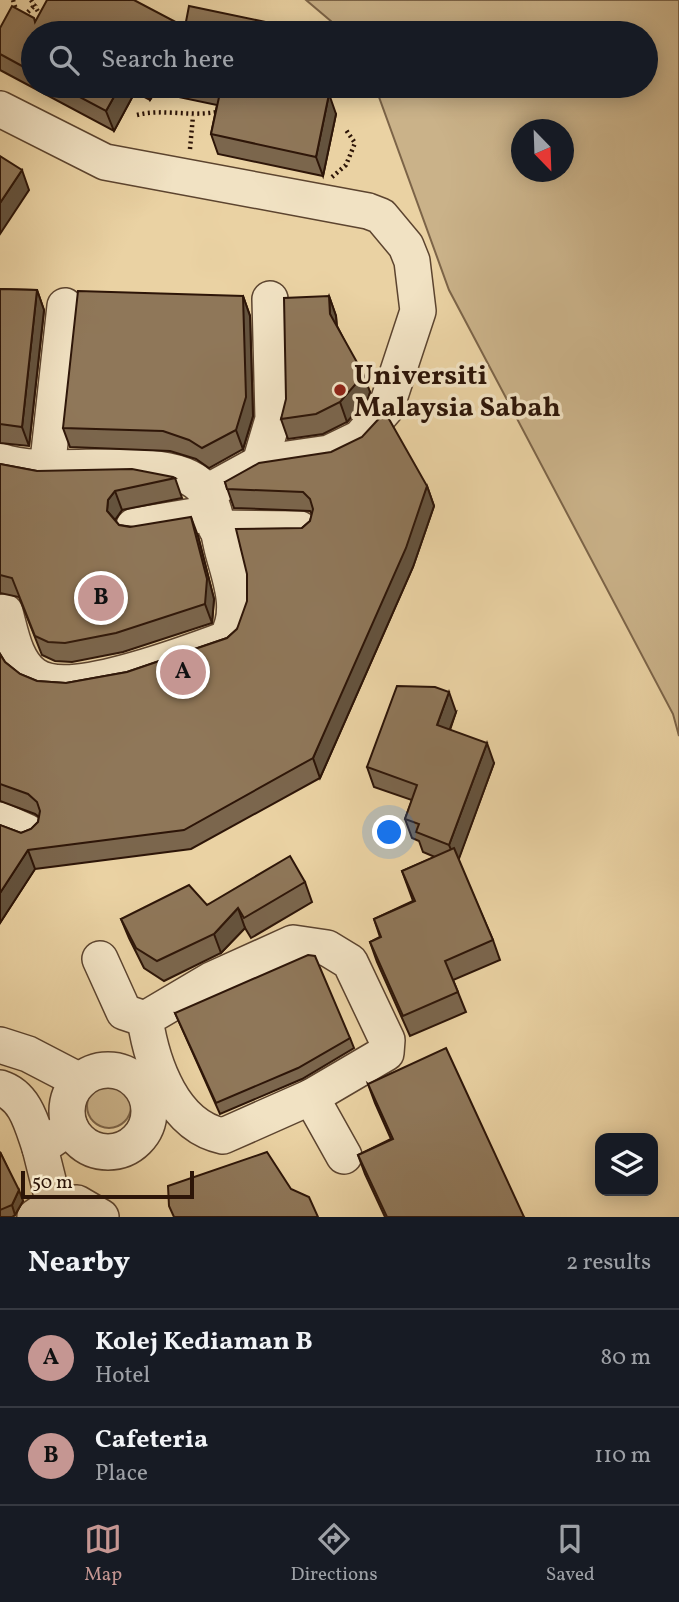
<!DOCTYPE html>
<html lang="en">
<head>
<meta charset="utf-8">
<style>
  :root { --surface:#171b24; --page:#242831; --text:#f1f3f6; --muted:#9ea1a6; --line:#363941; --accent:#c59692 }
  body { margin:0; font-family:Vollkorn,serif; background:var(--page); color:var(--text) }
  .controls { position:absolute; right:21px; bottom:21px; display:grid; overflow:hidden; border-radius:14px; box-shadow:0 4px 18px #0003 }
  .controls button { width:63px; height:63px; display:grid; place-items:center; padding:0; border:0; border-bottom:2px solid var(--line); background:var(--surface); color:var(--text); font:35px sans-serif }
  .compass { position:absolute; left:511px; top:119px; width:63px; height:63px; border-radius:50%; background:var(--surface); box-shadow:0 4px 18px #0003; rotate:157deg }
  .scale { position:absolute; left:21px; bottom:18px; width:173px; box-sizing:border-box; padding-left:7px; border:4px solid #2d1508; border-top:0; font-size:19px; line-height:24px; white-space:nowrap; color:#2d1508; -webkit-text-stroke:5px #f1e2c3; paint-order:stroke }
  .you { position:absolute; left:390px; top:833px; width:24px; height:24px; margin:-18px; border:5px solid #fff; border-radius:50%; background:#1a73e8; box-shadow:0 0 0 10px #1a73e833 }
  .badge { display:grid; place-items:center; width:46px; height:46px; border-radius:50%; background:var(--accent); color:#111; font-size:23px; font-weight:700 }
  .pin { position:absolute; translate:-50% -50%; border:4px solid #fff; box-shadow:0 2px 7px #0006 }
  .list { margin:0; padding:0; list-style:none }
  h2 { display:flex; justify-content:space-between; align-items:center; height:91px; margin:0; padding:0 28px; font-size:30px }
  h2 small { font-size:23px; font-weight:400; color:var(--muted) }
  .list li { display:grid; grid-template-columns:46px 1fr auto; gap:21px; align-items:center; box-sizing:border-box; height:98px; padding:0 28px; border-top:2px solid var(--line) }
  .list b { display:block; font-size:26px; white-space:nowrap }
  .list p { margin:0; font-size:23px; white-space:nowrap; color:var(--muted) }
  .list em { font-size:23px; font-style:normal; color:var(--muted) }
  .icon { flex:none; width:38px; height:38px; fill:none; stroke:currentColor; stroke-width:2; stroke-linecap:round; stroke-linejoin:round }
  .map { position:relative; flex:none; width:679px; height:1217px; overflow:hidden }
  .search { position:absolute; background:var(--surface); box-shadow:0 4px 18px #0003; left:21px; right:21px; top:21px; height:77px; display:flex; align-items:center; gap:18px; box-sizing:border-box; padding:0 24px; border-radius:38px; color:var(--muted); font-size:26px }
  .sheet { height:287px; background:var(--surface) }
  nav { display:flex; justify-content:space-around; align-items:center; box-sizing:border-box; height:98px; border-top:2px solid var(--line); background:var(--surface); font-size:19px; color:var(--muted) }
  nav a { display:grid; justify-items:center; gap:4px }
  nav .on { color:var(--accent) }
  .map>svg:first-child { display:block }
  .green { fill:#cab289; stroke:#7c6448; stroke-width:2; fill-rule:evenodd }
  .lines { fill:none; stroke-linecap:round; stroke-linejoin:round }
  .minor-casing { stroke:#5c442f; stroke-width:38 }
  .path { stroke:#2d1508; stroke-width:4.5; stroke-dasharray:2 3.5; stroke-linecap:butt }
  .minor { stroke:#f1e2c3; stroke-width:35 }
  .wall { fill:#7b664d; stroke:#2d1508; stroke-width:2 }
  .shaded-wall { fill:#64533e; stroke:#2d1508; stroke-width:2 }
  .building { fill:#8f7759; stroke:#2d1508; stroke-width:2 }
  .poi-dot { fill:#8f2418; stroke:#f1e2c3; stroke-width:2.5 }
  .labels { text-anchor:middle; stroke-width:7; stroke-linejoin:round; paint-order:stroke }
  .poi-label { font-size:28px; font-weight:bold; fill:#2d1508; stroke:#f1e2c3; text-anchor:start }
</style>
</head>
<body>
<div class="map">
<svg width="679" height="1217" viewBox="0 0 679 1217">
  <rect width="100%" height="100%" fill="#ead2a3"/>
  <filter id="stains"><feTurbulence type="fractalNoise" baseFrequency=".00286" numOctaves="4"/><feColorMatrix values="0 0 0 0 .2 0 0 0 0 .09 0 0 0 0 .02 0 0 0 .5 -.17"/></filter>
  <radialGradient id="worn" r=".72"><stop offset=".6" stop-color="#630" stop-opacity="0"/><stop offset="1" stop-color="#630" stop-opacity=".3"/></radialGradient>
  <g class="green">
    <path d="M306 0H679V736L673 714 449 290 375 86H646V33H345ZM522 130H564V172H522Z"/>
    <circle cx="109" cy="1106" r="22"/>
  </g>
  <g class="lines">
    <g class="minor-casing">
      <g id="minor">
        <polyline points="0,109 105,162 368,211 381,216 406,246 412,261 418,311 386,408 360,438 329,453 260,463 207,492"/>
        <path d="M0 461C50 480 176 448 205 491 216 506 218 534 223 552 231 581 243 612 226 639 187 653 69 700 34 675 15 661 11 634 5 612"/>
        <polyline points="260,463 273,419 270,299"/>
        <polyline points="47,470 65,306"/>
        <polyline points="134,526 212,513"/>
        <polyline points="216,528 300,529"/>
        <polyline points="0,820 27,832"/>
        <path d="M293 943 327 948 350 962 387 1040 386 1053 311 1097 223 1136C173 1126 152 1064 145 1019L211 980Z"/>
        <polyline points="100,959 124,1012 145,1019"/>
        <polyline points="0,1045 28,1054 80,1081"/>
        <circle cx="108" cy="1111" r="41"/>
        <path d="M0 1088C26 1096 32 1125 40 1148"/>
        <polyline points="311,1097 344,1156"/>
        <polyline points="54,1204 77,1203 101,1217"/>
        <polyline points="35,1217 54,1204 40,1148 70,1127"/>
      </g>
    </g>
    <g class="path">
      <polyline points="13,0 17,13"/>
      <polyline points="31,0 42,18"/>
      <polyline points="24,16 36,4"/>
      <path d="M137 115C165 108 192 118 221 111"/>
      <polyline points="190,149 193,116"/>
      <polyline points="332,177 346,165 355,143 346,130"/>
    </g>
    <use href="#minor" class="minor"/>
  </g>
  <g class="wall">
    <polygon points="35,21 318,33 33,33 33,86 322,86 320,93 336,114 323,176 218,154 211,134 217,105 155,92 150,100 135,92 114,131 0,70 0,28"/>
    <polygon points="0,289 37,290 44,310 29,446 0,443"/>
    <polygon points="243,296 250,316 253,416 243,449 209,468 196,459 170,451 70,447 63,428"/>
    <polygon points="329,296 336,316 337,326 370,392 368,398 347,422 323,434 288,439 281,419"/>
    <polygon points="0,464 37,471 175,478 182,498 122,510 115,520 119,525 198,536 214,599 212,623 123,652 72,662 55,661 42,655 19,597 0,593"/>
    <polygon points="225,482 427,486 434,506 413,567 320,778 191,849 35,869 0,923 0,825 21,833 31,829 38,822 39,817 35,814 0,801 0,654 5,662 20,674 37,681 66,683 127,672 227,638 237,629 302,528 310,521 312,514 310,511 234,508"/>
    <polygon points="456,712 450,730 494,763 458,860 493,940 500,960 453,980 466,1012 410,1036 377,962 370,942 380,937 374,919 413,901 402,871 435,857 423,852 419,841 412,838 405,819 412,800 374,787 367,767"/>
    <polygon points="305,882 312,902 251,938 245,928 221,953 164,981 144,968 129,938 121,919 207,905"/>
    <polygon points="175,1013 350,1038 354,1048 302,1079 220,1114"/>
    <polygon points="368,1084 524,1217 385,1217 365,1174 358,1155 391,1139 375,1103"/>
    <polygon points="0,1152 23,1201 15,1215 12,1217 0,1217"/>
  </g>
  <g class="shaded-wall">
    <polygon points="120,86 133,86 135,92 114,131 106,111"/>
    <polygon points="145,86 153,86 155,92 150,100"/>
    <polygon points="311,86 322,86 317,110 310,90"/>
    <polygon points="329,94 336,114 323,176 316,157"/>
    <polygon points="22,170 29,190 0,234 0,203"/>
    <polygon points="37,290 44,310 29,446 22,427"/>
    <polygon points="243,296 250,316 253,416 243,449 236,430"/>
    <polygon points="329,296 336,316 337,334 330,314"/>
    <polygon points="363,373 370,392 368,398 347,422 340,402"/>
    <polygon points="427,486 434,506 413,567 320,778 313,758"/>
    <polygon points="115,491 122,510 115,520 107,511 108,500"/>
    <polygon points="191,517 198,536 214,599 212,623 205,604"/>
    <polygon points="449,692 456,712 444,745 437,725"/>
    <polygon points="487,743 494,763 457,864 449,845"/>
    <polygon points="28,850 35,869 0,923 0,893"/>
    <polygon points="238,908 245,928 221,953 214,934"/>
    <polygon points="19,1190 23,1201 15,1215 12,1205"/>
  </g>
  <g class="building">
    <polygon points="47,0 134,0 185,27 189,6 318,33 33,33 33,72 0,54 0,28 12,6 34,18 35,22"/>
    <polygon points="59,86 120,86 106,111"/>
    <polygon points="210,86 311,86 310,90 329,94 316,157 211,134 221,88"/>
    <polygon points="0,156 22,170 0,203"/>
    <polygon points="0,289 37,290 22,427 0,424"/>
    <polygon points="78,291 243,296 246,397 236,430 202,448 189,440 163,431 63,428"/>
    <polygon points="329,296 330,314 363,373 361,378 340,402 316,414 281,419 286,399 284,298"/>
    <polygon points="385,412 427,486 406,548 313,758 184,830 28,850 0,893 0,825 21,833 31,829 38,822 40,811 37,802 28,794 0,784 0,654 5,662 20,674 37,681 66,683 127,672 227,638 237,629 247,601 247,574 236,529 302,528 310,521 313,509 310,499 303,492 227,489 225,482 259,463 331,452 362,437"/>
    <polygon points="0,464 37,471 132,469 173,477 175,478 115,491 108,500 107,511 119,525 130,527 191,517 207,579 205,604 116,633 65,643 48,642 35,636 12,578 0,575"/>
    <polygon points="397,686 435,687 449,692 437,725 487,743 449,845 416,832 419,824 405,819 417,785 367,767"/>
    <polygon points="454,848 493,940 445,961 458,992 403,1016 370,942 381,937 374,919 415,901 402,871"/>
    <polygon points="290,856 305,882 244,918 238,908 214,934 157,961 136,948 121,919 189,885 207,905"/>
    <polygon points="308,955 315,956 350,1038 298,1068 216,1103 175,1013"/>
    <polygon points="446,1048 524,1217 387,1217 358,1155 393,1139 368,1084"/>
    <polygon points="0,1152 19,1190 12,1205 0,1210"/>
    <polygon points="267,1152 291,1189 309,1197 318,1217 174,1217 169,1206 168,1186"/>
  </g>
  <circle class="poi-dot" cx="340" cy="390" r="7"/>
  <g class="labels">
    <g class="poi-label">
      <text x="354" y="384">Universiti<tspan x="354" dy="32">Malaysia Sabah</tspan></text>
    </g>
  </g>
  <rect width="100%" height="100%" filter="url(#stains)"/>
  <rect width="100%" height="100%" fill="url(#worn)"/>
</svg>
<div class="controls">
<button><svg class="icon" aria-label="layers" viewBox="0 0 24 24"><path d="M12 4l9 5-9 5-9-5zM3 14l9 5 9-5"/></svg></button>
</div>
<svg class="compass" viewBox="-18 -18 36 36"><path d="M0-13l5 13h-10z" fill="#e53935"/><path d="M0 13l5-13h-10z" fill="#9ea1a6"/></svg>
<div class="scale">50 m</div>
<div class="you"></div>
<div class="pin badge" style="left:183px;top:672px">A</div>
<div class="pin badge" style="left:101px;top:598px">B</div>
<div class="search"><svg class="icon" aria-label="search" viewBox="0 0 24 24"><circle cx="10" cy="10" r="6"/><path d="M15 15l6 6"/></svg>Search here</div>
</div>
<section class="sheet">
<h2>Nearby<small>2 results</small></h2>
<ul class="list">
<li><span class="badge">A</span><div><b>Kolej Kediaman B</b><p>Hotel</p></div><em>80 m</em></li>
<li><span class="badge">B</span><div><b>Cafeteria</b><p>Place</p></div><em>110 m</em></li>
</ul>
</section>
<nav>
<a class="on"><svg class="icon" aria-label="map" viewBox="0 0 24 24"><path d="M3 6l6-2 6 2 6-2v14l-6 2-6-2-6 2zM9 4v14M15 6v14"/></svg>Map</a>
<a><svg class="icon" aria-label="directions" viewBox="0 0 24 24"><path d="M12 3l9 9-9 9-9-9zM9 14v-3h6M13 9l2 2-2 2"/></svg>Directions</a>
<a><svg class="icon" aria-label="saved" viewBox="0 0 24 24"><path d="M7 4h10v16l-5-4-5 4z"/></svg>Saved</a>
</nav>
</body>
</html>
